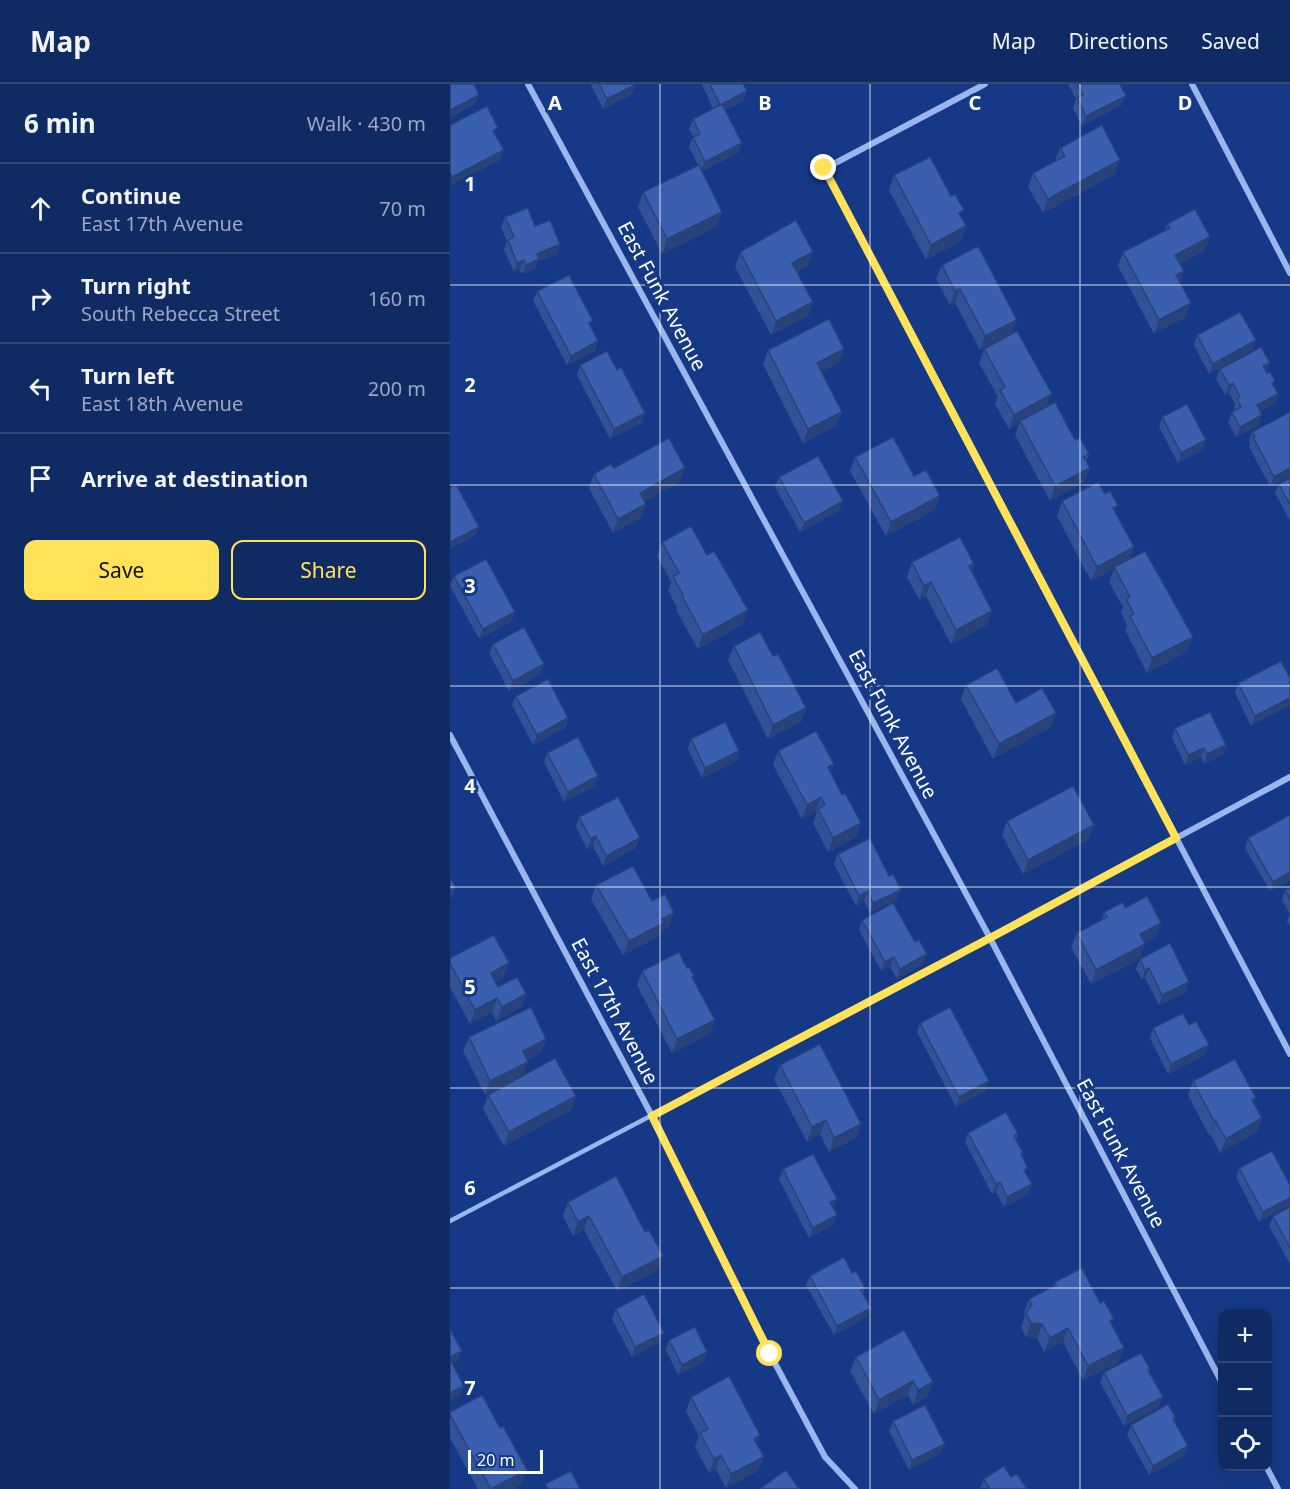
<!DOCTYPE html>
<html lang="en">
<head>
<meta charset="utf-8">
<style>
  :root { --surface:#102b64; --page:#1e376d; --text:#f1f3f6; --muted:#9ca7bf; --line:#304778; --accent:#ffe257 }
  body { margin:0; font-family:"Noto Sans",sans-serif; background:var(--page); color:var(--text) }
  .controls { position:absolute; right:18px; bottom:18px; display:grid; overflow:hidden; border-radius:12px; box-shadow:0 6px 24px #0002 }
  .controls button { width:54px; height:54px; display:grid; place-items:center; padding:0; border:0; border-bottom:2px solid var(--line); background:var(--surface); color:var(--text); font:30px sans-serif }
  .scale { position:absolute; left:18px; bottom:15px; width:75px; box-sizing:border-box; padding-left:6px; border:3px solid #fff; border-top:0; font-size:16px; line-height:21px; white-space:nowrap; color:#fff; -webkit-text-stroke:4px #153986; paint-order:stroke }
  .stop { position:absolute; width:18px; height:18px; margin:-14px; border:4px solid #ffe257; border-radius:50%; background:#fff }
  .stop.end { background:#ffe257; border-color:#fff; box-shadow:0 2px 6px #0008 }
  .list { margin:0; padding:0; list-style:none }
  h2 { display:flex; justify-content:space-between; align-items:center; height:78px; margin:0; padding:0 24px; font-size:26px }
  h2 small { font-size:20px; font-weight:400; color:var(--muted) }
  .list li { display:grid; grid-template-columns:39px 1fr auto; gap:18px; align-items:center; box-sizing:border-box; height:90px; padding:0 24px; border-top:2px solid var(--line) }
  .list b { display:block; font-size:22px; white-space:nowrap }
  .list p { margin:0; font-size:20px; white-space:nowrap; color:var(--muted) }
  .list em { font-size:20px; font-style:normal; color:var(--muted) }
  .actions { display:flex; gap:12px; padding:18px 24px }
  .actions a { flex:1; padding:14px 0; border:2px solid var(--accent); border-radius:12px; text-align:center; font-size:21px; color:var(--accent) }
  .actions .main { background:var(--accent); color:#111 }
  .icon { flex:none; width:33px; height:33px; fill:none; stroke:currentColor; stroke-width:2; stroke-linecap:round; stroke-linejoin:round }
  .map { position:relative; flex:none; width:840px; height:1405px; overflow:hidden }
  header { display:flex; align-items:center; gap:36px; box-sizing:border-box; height:84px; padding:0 30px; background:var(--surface); border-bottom:2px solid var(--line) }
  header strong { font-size:28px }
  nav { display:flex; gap:33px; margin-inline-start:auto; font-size:21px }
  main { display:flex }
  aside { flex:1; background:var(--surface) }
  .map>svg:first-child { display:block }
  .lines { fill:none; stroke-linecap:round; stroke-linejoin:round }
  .lane { stroke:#9ab6ee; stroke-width:4.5 }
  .street { stroke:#9ab6ee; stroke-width:6 }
  .wall { fill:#315296 }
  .shaded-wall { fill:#28427a }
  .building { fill:#395fae; stroke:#28427a; stroke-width:1.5 }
  .route { stroke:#ffe257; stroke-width:8 }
  .grid { fill:none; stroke:#fff; stroke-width:1.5; stroke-opacity:0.55 }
  .labels { text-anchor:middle; stroke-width:6; stroke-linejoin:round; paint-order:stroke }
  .street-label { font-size:20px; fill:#fff; stroke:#153986 }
  .grid-label { font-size:20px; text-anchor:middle; font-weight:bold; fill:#fff; stroke:#153986; stroke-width:6; stroke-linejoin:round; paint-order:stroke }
</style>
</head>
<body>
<header>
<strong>Map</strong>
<nav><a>Map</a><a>Directions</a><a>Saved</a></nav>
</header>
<main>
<aside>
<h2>6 min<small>Walk · 430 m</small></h2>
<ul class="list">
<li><svg class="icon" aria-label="ahead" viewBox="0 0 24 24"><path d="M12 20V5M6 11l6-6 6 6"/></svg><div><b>Continue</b><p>East 17th Avenue</p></div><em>70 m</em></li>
<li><svg class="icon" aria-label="right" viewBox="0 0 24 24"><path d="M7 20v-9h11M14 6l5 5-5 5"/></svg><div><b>Turn right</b><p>South Rebecca Street</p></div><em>160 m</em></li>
<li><svg class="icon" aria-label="left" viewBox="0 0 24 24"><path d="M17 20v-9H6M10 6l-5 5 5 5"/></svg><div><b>Turn left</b><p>East 18th Avenue</p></div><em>200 m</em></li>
<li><svg class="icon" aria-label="arrive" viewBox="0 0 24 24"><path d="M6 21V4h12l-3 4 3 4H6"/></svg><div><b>Arrive at destination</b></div></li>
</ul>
<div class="actions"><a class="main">Save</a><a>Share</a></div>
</aside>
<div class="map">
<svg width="840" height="1405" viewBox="0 0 840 1405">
  <rect width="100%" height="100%" fill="#153986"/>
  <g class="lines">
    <polyline class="lane" points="0,1137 540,854"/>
    <g class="street">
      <polyline points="78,0 540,854 772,1299"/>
      <polyline points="535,0 374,85 840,970"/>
      <polyline points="742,0 840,189"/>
      <polyline points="0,651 202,1032 320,1270 375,1373 405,1405"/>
      <polyline points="540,854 840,693"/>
      <polyline points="816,1382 828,1405"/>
    </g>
  </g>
  <g class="wall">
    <polygon points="141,0 184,0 185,1 181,11 153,25 141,1"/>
    <polygon points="252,0 293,0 297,7 293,17 275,26 288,69 252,87 272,128 267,142 212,170 188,123 193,108 248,81 239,63 243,53 239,45 243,35 263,25"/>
    <polygon points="618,0 670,0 672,21 632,42 623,24 626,15"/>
    <polygon points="610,64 665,90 593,129 578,103 583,89 605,77"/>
    <polygon points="444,91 511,157 476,176 439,106"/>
    <polygon points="55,133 85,142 110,160 107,170 87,178 85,185 72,190 70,186 64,188 54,166 57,157 51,143"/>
    <polygon points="717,140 754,167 730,180 734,187 730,198 736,233 704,250 668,182 673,168 715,146"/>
    <polygon points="290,168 358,182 347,188 363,218 358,232 321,251 285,183"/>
    <polygon points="492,181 562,249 597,323 625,356 639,370 636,378 634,398 600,417 565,351 569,339 559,345 545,320 548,313 529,279 534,265 556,253 530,266 505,219 500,221 486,195"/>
    <polygon points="87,207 141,243 148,257 145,267 117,281 83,217"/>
    <polygon points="747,251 806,256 802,266 759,290 744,261"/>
    <polygon points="318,266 389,279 371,288 386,342 353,359 313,280"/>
    <polygon points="820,279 816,288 825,297 823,301 825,320 810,327 809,341 786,353 778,338 782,328 785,327 784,325 785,320 779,309 775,311 766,295 770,285"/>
    <polygon points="130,281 167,286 195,329 192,339 160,355 127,291"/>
    <polygon points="712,333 756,356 753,366 728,379 709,343"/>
    <polygon points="802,348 840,392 820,402 799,363 800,361 799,358"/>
    <polygon points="405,373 464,392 485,426 436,452 400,387"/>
    <polygon points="164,384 230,398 195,417 196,420 191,434 163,449 139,404 144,390"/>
    <polygon points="329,393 389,427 350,448 325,403"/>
    <polygon points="840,394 840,437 825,409 829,400"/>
    <polygon points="612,417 666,429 684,463 679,476 737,568 697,589 675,546 677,541 671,529 673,523 659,498 664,485 641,497 607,432"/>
    <polygon points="212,458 293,540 248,565 226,526 227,524 218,506 221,498 207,472"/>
    <polygon points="462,478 524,480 522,487 537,541 501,560 476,512 469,516 457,493"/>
    <polygon points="4,492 65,528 61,538 29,555 0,502"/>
    <polygon points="43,560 94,580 91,590 59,607 39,569"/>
    <polygon points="284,562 323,572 356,624 351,638 318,655 278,576"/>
    <polygon points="840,594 801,642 785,609 788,599"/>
    <polygon points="516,601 566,619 601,643 543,675 511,615"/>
    <polygon points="66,612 118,634 115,644 83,661 62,621"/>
    <polygon points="725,644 776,661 772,671 754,680 751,673 735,681 722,654"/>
    <polygon points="241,655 286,677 252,694 238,665"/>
    <polygon points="328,667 381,688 392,711 411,739 406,753 378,768 363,739 367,728 366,727 352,735 323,681"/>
    <polygon points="97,669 148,692 145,702 114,718 94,678"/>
    <polygon points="129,733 186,764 153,782 143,762 137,765 126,743"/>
    <polygon points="557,737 639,755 573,790 552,751"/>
    <polygon points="798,754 840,796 820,807 795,764"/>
    <polygon points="388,770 447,815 420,829 414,817 406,822 384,780"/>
    <polygon points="146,801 202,817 219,843 211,847 208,853 173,871 141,815"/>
    <polygon points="840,804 840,842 837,837 840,830 832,816 835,806"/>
    <polygon points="675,824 706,853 695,859 690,875 641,900 621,863 627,849 652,836 654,828"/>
    <polygon points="412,836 473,880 447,895 440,883 431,887 409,846"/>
    <polygon points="0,874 54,893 45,898 48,903 76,910 71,924 46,937 42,928 20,940 0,903"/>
    <polygon points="690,875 739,898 736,908 709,921 695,894 692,896 686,885"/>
    <polygon points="192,887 243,894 265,936 259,950 222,969 187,901"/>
    <polygon points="470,939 539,997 535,1007 506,1023 467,948"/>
    <polygon points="703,944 755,971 718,990 700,954"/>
    <polygon points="19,953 96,955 91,969 77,976 78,978 73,991 126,1012 121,1026 54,1062 33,1025 38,1011 63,997 35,1011 13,967"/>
    <polygon points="330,981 411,1040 406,1054 379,1068 370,1050 357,1058 324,995"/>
    <polygon points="743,997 804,1019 812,1034 807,1048 770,1069 760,1050 759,1051 738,1011"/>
    <polygon points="518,1049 568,1050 566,1055 572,1072 576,1090 582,1100 578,1110 554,1123 546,1108 542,1110 515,1058"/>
    <polygon points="789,1084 840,1101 840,1121 809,1138 786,1093"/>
    <polygon points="333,1085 387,1115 383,1124 387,1131 383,1141 359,1154 329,1095"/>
    <polygon points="118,1118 195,1148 208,1186 167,1207 134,1146 123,1152 113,1132"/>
    <polygon points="840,1123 840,1180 819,1142 823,1132"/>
    <polygon points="402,1189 415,1204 413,1210 421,1224 417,1233 384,1251 356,1201 360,1192"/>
    <polygon points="605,1198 662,1240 669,1278 633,1296 613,1258 594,1268 587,1254 576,1253 571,1243 575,1232 574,1229 579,1215 603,1202"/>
    <polygon points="166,1225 210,1258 182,1273 162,1235"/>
    <polygon points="454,1246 478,1312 463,1321 458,1311 424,1330 400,1287 406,1273"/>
    <polygon points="219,1256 257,1268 254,1278 228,1291 216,1266"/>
    <polygon points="700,1285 699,1288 709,1323 674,1342 650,1298 654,1288"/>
    <polygon points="241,1313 307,1360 314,1373 308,1387 276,1404 266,1385 259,1389 245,1363 249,1352 236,1327"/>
    <polygon points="0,1328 50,1344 72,1400 63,1405 28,1405 0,1354"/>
    <polygon points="725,1333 724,1337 734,1372 699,1391 677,1351 681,1341"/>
    <polygon points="443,1337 491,1369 459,1386 439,1347"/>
    <polygon points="561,1393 577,1405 530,1404 534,1395"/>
  </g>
  <g class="shaded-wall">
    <polygon points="185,1 181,11 153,25 157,15"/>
    <polygon points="297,7 293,17 266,30 270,21"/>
    <polygon points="29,11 26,20 0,34 0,26"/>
    <polygon points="676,12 672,21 632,42 636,32"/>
    <polygon points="292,59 288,69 251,87 255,78"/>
    <polygon points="54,66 51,76 0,102 2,93"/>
    <polygon points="670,76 665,90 593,129 598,115"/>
    <polygon points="272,128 267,142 212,170 217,155"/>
    <polygon points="516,142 511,157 476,176 481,161"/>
    <polygon points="760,153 754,167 720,185 725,171"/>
    <polygon points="110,160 107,170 87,178 85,185 72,190 76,181 87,170"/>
    <polygon points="363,168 358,182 337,193 342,179"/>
    <polygon points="74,176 70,186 64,188 67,179"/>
    <polygon points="734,187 729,201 726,191"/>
    <polygon points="510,205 505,219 500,221 505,207"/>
    <polygon points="363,218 358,232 321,251 326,237"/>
    <polygon points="741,219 736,233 704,250 709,236"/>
    <polygon points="567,236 562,250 530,266 535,252"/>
    <polygon points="806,256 802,266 759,290 763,280"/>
    <polygon points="148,257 145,267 117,281 121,272"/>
    <polygon points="394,265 389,279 362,293 367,279"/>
    <polygon points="820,279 816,288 813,282"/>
    <polygon points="783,299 779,309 775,311 779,301"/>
    <polygon points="602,310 597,324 570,337 569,339 559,345 564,331"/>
    <polygon points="828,310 825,320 804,331 807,321"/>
    <polygon points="392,328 386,342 353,359 358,345"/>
    <polygon points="195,329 192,339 160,355 164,345"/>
    <polygon points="812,331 809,341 786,353 790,343"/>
    <polygon points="756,356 753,366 728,379 731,369"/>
    <polygon points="235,384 230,398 184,423 190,409"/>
    <polygon points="640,384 634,398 600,417 605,402"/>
    <polygon points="840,384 840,392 820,402 824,393"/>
    <polygon points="490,412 485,426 436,452 441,438"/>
    <polygon points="393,417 389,427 350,448 354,439"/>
    <polygon points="196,420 191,434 163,449 168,435"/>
    <polygon points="29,443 25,452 0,465 0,458"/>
    <polygon points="684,463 679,477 664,483 664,485 641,497 647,483"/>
    <polygon points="524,480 519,494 519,482"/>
    <polygon points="481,498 476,512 469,516 474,502"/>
    <polygon points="298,526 293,540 248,565 253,551"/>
    <polygon points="542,527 537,541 501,560 506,546"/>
    <polygon points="65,528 61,538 29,555 33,545"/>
    <polygon points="743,553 737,568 697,589 702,574"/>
    <polygon points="94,580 91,590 59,607 63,597"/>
    <polygon points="840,614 840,622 801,642 805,632"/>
    <polygon points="356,624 351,638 318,655 323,641"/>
    <polygon points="606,629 601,643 543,675 549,660"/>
    <polygon points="118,634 115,644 83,661 87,651"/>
    <polygon points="776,661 772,671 754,680 757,670"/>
    <polygon points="754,664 751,673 735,681 738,671"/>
    <polygon points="289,667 286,677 252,694 255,684"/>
    <polygon points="384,680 378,694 378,683"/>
    <polygon points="148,692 145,702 114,718 118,708"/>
    <polygon points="371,713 366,727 352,735 357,721"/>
    <polygon points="411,739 406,753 378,768 383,754"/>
    <polygon points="644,741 639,755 573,790 578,776"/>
    <polygon points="146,752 143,762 137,765 141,755"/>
    <polygon points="190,754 186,764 153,782 156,772"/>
    <polygon points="840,788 840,796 820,807 823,798"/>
    <polygon points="6,804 2,814 0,815 0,807"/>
    <polygon points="451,806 447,815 420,829 423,819"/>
    <polygon points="418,807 414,817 406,822 409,812"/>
    <polygon points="224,829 219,843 211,847 208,853 173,871 179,857 212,835"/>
    <polygon points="711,839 706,853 685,864 690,850"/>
    <polygon points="695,860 690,875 641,900 646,886"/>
    <polygon points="477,870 473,880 447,895 450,885"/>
    <polygon points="444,873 440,883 431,887 435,878"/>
    <polygon points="59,879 54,893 35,903 41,889"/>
    <polygon points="699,884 695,894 692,896 695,886"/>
    <polygon points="739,898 736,908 709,921 712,911"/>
    <polygon points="76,910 71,924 46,937 52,923"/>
    <polygon points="47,914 42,928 20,940 25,926"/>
    <polygon points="265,936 259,950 222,969 227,955"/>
    <polygon points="96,955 91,969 67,981 73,967"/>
    <polygon points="759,961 755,971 718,990 721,980"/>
    <polygon points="78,978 73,992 35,1011 40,997"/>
    <polygon points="539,997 535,1007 506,1023 509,1013"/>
    <polygon points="126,1012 121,1026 54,1062 59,1048"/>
    <polygon points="812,1034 807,1048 770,1069 776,1055"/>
    <polygon points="376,1036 370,1050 357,1058 362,1043"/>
    <polygon points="765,1036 760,1050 759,1051 764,1037"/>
    <polygon points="411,1040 406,1054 379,1068 384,1054"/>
    <polygon points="550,1098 546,1108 542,1110 546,1100"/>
    <polygon points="582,1100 578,1110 554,1123 557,1113"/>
    <polygon points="840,1114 840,1121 809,1138 813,1128"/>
    <polygon points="387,1115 383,1124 380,1118"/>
    <polygon points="387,1131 383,1141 359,1154 363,1144"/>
    <polygon points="139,1132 134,1146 123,1152 128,1138"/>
    <polygon points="213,1172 208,1186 167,1207 172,1193"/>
    <polygon points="421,1224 417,1233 384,1251 387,1242"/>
    <polygon points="581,1239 592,1240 587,1254 576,1253"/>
    <polygon points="618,1244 613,1258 594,1268 600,1254"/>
    <polygon points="214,1249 210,1258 182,1273 185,1263"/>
    <polygon points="674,1264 669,1278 633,1296 638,1282"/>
    <polygon points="12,1267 8,1277 0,1281 0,1273"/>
    <polygon points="257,1268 254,1278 228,1291 232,1281"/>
    <polygon points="463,1297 458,1311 424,1330 429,1316"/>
    <polygon points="483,1298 478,1312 463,1321 468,1306"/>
    <polygon points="14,1302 11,1311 0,1317 0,1309"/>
    <polygon points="713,1313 709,1323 674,1342 677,1332"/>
    <polygon points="310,1351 305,1366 304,1355"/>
    <polygon points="495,1360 491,1369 459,1386 462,1376"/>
    <polygon points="738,1362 734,1372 699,1391 703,1382"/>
    <polygon points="271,1371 266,1385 259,1389 264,1375"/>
    <polygon points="314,1373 308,1387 276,1404 281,1390"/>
    <polygon points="77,1386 72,1400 63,1405 41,1405"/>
  </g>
  <g class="building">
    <polygon points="0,0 24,0 29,11 0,26"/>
    <polygon points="149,0 184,0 185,1 157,15"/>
    <polygon points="260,0 293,0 297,7 270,21"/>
    <polygon points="627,0 670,0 676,12 636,32 627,14 633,11"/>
    <polygon points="272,20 292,59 255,78 243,53 250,50 243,35"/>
    <polygon points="37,22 48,44 43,47 54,66 2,93 0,88 0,41"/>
    <polygon points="652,41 670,76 598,115 583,89 615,72 610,64"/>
    <polygon points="480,73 501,112 505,110 514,126 509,129 516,142 481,161 444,91"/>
    <polygon points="249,81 272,128 217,155 193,108"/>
    <polygon points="78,124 85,142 100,136 110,160 87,170 89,175 76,181 74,176 67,179 58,156 64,153 55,133"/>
    <polygon points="745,125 760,153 725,171 734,187 726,191 741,219 709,236 673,168 720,144 717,140"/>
    <polygon points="346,136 363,168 342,179 363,218 326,237 290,168"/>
    <polygon points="528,162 567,236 535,252 510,205 505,207 492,181"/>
    <polygon points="119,191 143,237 139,239 148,257 121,272 87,207"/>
    <polygon points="790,228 806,256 763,280 747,251"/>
    <polygon points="379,235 394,265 367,279 392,328 358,345 318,266"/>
    <polygon points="567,247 602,310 564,331 550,306 555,303 534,265"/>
    <polygon points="811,263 820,279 813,282 817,289 820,288 825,297 822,299 828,310 807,321 812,331 790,343 782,328 791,323 787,315 790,313 783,299 779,301 770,285"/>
    <polygon points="157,267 167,286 171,283 195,329 164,345 130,281"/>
    <polygon points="605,318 625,356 630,354 639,370 634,373 640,384 605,402 570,337"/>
    <polygon points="737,320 756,356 731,369 712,333"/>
    <polygon points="840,328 840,384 824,393 803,353 805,352 802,348"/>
    <polygon points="443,353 464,392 476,386 490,412 441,438 405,373"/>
    <polygon points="219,354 235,384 190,409 196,420 168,435 144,390 161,380 164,384"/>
    <polygon points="368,372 393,417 354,439 329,393"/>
    <polygon points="840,394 840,421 829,400"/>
    <polygon points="648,398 655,410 660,407 668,422 663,424 684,463 647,483 612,417"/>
    <polygon points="6,400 29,443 0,458 0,403"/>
    <polygon points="241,442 257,471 264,467 298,526 253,551 232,512 233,511 223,492 229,489 212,458"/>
    <polygon points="510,453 524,480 519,482 542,527 506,546 481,498 474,502 462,478"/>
    <polygon points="695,467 743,553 702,574 680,532 684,530 676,515 680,513 664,483"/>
    <polygon points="36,475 65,528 33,545 4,492"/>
    <polygon points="74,543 94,580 63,597 43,560"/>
    <polygon points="310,548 323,572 328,570 356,624 323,641 284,562"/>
    <polygon points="831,577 840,594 840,614 805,632 788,599"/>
    <polygon points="547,584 566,619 592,604 606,629 549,660 516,601"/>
    <polygon points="98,595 118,634 87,651 66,612"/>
    <polygon points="760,628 776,661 757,670 754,664 738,671 725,644"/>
    <polygon points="275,638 289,667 255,684 241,655"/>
    <polygon points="366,647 384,680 378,683 392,711 395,709 411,739 383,754 368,725 375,721 371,713 357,721 328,667"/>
    <polygon points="128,653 148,692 118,708 97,669"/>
    <polygon points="623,702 644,741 578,776 557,737"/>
    <polygon points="168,713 190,754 156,772 146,752 141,755 129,733"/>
    <polygon points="840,731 840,788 823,798 798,754"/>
    <polygon points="420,754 439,792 443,790 451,806 423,819 418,807 409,812 388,770"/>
    <polygon points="183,782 202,817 215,810 224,829 212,835 214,839 179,857 146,801"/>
    <polygon points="0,793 6,804 0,807"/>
    <polygon points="840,804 840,815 835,806"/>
    <polygon points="697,812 711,839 690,850 695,860 646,886 627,849 657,833 654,828 673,818 675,824"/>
    <polygon points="443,819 465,858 469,856 477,870 450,885 444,873 435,878 412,836"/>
    <polygon points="44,851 59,879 41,889 48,903 67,893 76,910 52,923 47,914 25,926 0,879 0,874"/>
    <polygon points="720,859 739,898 712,911 699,884 695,886 690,875"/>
    <polygon points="229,868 237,884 239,883 244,892 242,893 265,936 227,955 192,887"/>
    <polygon points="81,923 96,955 73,967 78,978 40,997 19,953"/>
    <polygon points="500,923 539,997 509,1013 470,939"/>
    <polygon points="733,929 739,941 746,937 759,961 721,980 703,944"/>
    <polygon points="370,960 411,1040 384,1054 376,1036 362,1043 330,981"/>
    <polygon points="105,974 126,1012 59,1048 38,1011"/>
    <polygon points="785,975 806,1014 802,1016 812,1034 776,1055 765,1036 764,1037 743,997"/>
    <polygon points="556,1028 568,1050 564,1052 573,1069 571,1070 578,1084 574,1086 582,1100 557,1113 550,1098 546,1100 518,1049"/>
    <polygon points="822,1067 840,1101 840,1114 813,1128 789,1084"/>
    <polygon points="363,1070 387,1115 380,1118 387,1131 363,1144 333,1085"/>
    <polygon points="166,1092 195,1148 199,1146 213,1172 172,1193 139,1132 128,1138 118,1118"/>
    <polygon points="840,1123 840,1164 823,1132"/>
    <polygon points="394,1173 402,1189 406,1187 415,1204 411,1206 421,1224 387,1242 360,1192"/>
    <polygon points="632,1184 650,1219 654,1217 664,1235 660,1237 674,1264 638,1282 618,1244 600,1254 592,1240 581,1239 576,1229 582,1221 579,1215 606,1201 605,1198"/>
    <polygon points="194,1210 214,1249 185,1263 166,1225"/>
    <polygon points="245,1243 257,1268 232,1281 219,1256"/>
    <polygon points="0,1245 12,1267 0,1273"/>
    <polygon points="454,1246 483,1298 468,1306 463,1297 429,1316 406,1273"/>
    <polygon points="691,1269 700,1285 698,1286 713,1313 677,1332 654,1288"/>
    <polygon points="0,1275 14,1302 0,1309"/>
    <polygon points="279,1292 310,1351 304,1355 314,1373 281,1390 271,1371 264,1375 250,1349 258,1345 241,1313"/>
    <polygon points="32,1311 50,1344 53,1342 77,1386 41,1405 0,1331 0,1328"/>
    <polygon points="718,1320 725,1333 723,1335 738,1362 703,1382 681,1341"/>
    <polygon points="475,1321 495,1360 462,1376 443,1337"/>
    <polygon points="554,1382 561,1393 567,1390 577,1405 540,1405 534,1395"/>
    <polygon points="336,1386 349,1405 312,1405 311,1404"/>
    <polygon points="121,1387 130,1405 98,1405 95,1400"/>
  </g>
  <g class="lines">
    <polyline class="route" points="320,1270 202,1032 540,854 726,754 374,84"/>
  </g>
  <path class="grid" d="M210 0V1405M420 0V1405M630 0V1405M0 201H840M0 401H840M0 602H840M0 803H840M0 1004H840M0 1204H840"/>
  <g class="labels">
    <g class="street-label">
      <text transform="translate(212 212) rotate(62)" y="7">East Funk Avenue</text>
      <text transform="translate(443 640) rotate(62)" y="7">East Funk Avenue</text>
      <text transform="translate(165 927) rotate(62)" y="7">East 17th Avenue</text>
      <text transform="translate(671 1069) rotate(62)" y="7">East Funk Avenue</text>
    </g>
  </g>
  <g class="grid-label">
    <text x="105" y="26">A</text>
    <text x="315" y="26">B</text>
    <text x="525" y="26">C</text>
    <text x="735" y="26">D</text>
    <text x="20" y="107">1</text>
    <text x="20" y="308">2</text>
    <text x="20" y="509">3</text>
    <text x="20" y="709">4</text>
    <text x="20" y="910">5</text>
    <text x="20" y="1111">6</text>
    <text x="20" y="1311">7</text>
  </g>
</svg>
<div class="controls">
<button>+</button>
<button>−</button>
<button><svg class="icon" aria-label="locate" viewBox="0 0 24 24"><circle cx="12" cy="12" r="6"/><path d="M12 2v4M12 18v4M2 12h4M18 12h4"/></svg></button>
</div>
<div class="scale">20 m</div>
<div class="stop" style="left:320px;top:1270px"></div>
<div class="stop end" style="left:374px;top:84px"></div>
</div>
</main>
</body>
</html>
